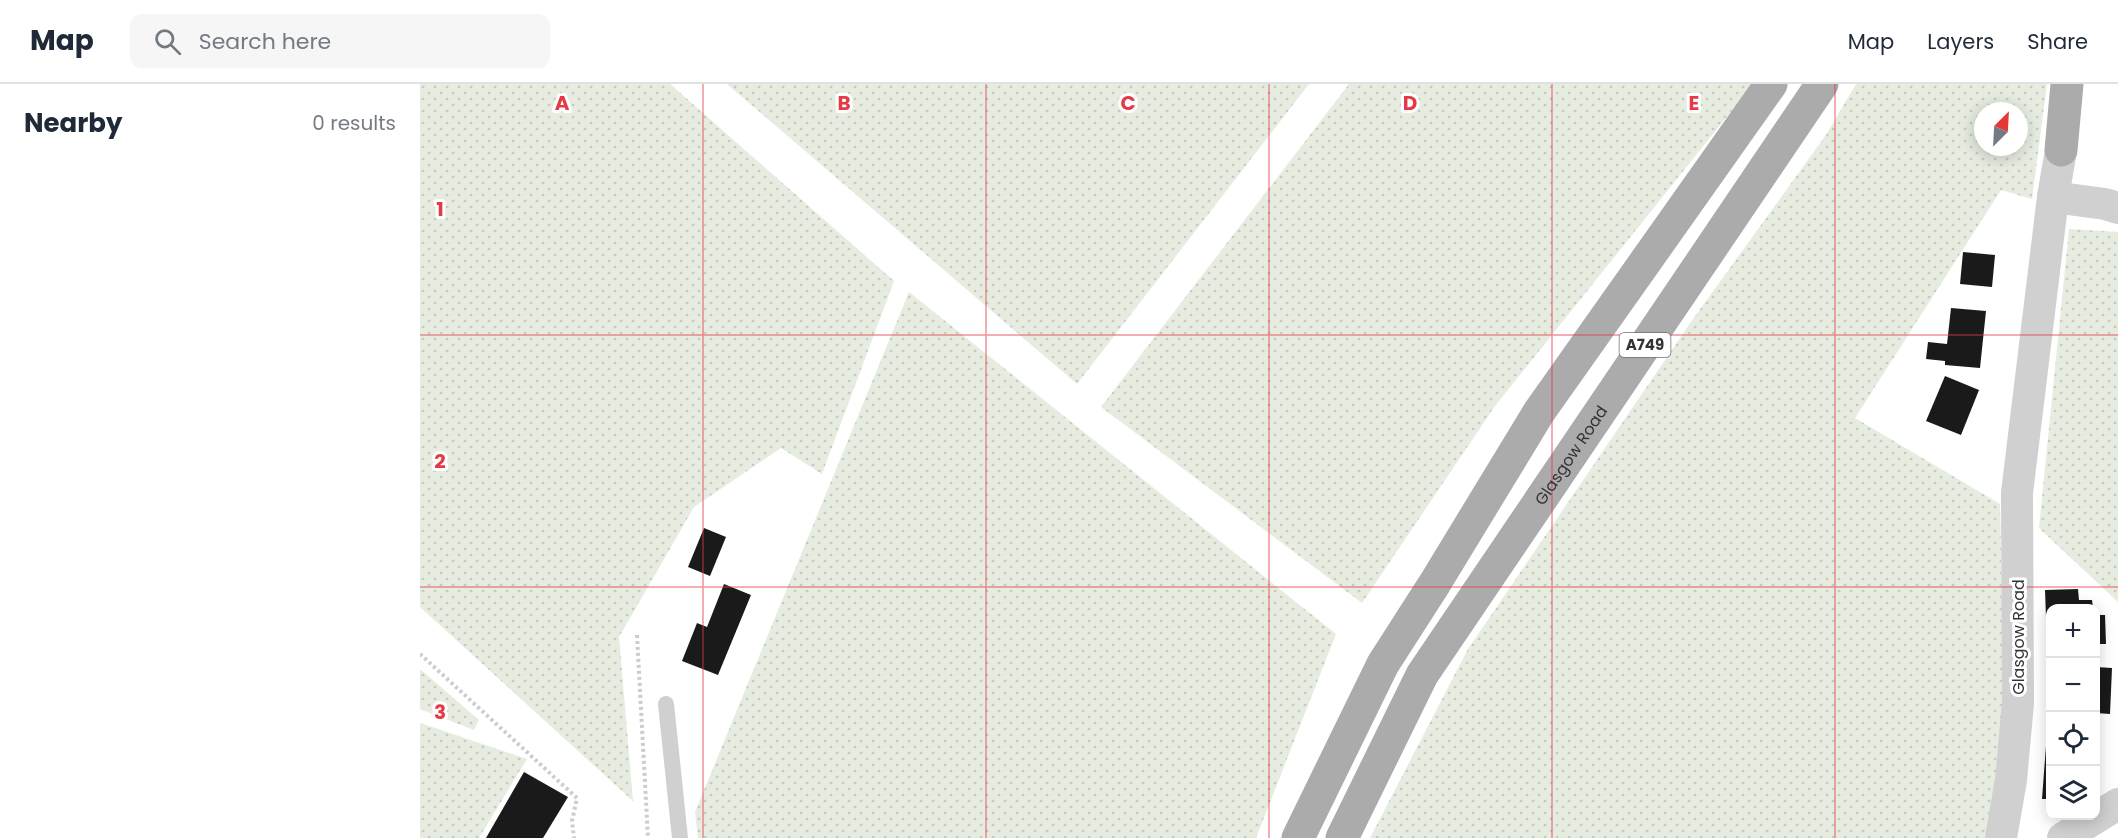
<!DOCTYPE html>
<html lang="en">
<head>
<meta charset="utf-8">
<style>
  :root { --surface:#fff; --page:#f6f6f7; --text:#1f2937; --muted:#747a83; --line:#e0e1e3 }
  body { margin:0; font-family:Poppins,sans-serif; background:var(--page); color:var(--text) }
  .controls { position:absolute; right:18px; bottom:18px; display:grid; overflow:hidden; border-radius:12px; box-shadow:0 3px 15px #0003 }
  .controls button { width:54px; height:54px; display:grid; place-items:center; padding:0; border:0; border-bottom:2px solid var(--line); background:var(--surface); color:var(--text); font:30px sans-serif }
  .compass { position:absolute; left:1554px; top:18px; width:54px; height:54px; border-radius:50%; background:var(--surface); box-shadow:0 3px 15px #0003; rotate:24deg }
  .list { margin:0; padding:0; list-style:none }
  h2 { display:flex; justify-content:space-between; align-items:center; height:78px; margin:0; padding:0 24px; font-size:26px }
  h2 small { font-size:20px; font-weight:400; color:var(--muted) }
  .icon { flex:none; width:33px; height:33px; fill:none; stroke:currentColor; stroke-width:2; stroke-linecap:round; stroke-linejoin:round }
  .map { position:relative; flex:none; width:1698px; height:754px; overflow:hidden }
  header { display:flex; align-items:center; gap:36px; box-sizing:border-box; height:84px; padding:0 30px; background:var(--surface); border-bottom:2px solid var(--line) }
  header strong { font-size:28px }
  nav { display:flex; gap:33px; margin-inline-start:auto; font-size:21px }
  .search { width:420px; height:54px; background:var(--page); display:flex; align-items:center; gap:15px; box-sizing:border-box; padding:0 21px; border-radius:12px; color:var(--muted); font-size:22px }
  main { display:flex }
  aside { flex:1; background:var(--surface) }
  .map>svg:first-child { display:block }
  .grass { fill:url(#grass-dots); fill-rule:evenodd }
  .building { fill:#1a1a1a }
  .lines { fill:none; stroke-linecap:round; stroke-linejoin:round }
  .path { stroke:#cdcdcd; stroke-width:4; stroke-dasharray:3 3; stroke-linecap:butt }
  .lane { stroke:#d0d0d0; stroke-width:16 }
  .street { stroke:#d0d0d0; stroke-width:32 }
  .primary { stroke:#ababab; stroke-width:33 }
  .grid { fill:none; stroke:#e63946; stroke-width:1.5; stroke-opacity:0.55 }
  .labels { text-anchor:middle; stroke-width:6; stroke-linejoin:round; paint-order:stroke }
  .shield { fill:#fff; stroke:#707070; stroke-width:1.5 }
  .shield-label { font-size:15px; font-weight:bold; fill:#333 }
  .street-label { font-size:16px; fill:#333; stroke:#fff }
  .grid-label { font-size:20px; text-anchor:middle; font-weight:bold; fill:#e63946; stroke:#fff; stroke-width:6; stroke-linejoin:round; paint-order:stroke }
</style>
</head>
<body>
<header>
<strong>Map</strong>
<div class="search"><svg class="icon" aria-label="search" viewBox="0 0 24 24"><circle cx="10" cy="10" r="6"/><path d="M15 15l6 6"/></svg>Search here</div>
<nav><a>Map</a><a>Layers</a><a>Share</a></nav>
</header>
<main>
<aside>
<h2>Nearby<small>0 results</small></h2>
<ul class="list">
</ul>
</aside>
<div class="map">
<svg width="1698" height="754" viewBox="0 0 1698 754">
  <defs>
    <pattern id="grass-dots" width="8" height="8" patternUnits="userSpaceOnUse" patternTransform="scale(1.5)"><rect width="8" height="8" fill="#e6ecdf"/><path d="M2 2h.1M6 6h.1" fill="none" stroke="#c6cbc0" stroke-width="1.8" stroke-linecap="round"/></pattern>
  </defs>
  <rect width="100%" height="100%" fill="#fff"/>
  <g class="grass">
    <polygon points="0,0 250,0 474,197 402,390 361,364 274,423 199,553 213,717 0,523"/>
    <polygon points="307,0 889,0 657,300"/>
    <polygon points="929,0 1333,0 1075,322 942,519 681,323"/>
    <path d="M1436 0H1627L1612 115 1581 106 1435 334 1580 420 1584 619 1576 754H950L1048 565 1273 235 1406 51ZM1563 27H1599V63H1563Z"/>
    <polygon points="1649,145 1698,148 1698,518 1619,444"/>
    <polygon points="489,208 916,550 836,754 278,754 275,728"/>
    <polygon points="0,585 59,636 54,646 0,625"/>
    <polygon points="0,639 107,675 59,754 0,754"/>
  </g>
  <g class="building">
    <polygon points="1543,168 1575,171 1572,203 1540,200"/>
    <polygon points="1531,224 1566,227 1560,284 1525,281 1525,277 1506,275 1508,258 1527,260"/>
    <polygon points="1525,292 1559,306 1541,351 1506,337"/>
    <polygon points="284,444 306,453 290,492 268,483"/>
    <polygon points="304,500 331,511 298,591 262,577 277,539 287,543"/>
    <polygon points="1658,505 1659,516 1672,516 1673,524 1630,524 1630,562 1627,562 1625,506"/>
    <polygon points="1676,531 1685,531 1686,560 1676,560"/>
    <polygon points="1676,583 1692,584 1690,630 1676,629"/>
    <polygon points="1626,662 1630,663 1630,725 1628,724 1629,715 1622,715"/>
    <polygon points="104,688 148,713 123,754 66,754"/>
  </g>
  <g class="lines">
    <g class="path">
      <polyline points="217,551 228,754"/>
      <polyline points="0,570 157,714 152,737 154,754"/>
    </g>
    <polyline class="lane" points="246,620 260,754"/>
    <g class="street">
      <polyline points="1633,113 1685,120 1698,124"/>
      <polyline points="1581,754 1591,696 1598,619 1597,409 1633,113 1641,66"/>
      <polyline points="1643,754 1698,720"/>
    </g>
    <g class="primary">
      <polyline points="1641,66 1647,0"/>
      <polyline points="878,754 963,580 1015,499 1119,328 1351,0"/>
      <path id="s1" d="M922 754 1002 591 1402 0"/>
    </g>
  </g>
  <path class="grid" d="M283 0V754M566 0V754M849 0V754M1132 0V754M1415 0V754M0 251H1698M0 503H1698"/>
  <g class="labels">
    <rect class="shield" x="1199.5" y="249" width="51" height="24" rx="4.5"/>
    <g class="shield-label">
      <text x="1225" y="266">A749</text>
    </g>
    <g class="street-label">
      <text dy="6" stroke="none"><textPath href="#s1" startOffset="447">Glasgow Road</textPath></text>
      <text transform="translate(1598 553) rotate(-90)" y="6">Glasgow Road</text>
    </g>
  </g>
  <g class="grid-label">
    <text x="142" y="26">A</text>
    <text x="424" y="26">B</text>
    <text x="708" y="26">C</text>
    <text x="990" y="26">D</text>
    <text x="1274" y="26">E</text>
    <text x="20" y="132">1</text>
    <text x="20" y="384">2</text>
    <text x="20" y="635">3</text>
  </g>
</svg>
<div class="controls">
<button>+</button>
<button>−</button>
<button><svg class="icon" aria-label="locate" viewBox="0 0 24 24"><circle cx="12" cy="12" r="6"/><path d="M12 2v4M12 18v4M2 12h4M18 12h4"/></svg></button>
<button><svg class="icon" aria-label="layers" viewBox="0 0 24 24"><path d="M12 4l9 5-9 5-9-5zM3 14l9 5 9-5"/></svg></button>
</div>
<svg class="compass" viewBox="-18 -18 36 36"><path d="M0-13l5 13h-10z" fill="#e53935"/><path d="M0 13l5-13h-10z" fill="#747a83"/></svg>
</div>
</main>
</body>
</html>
